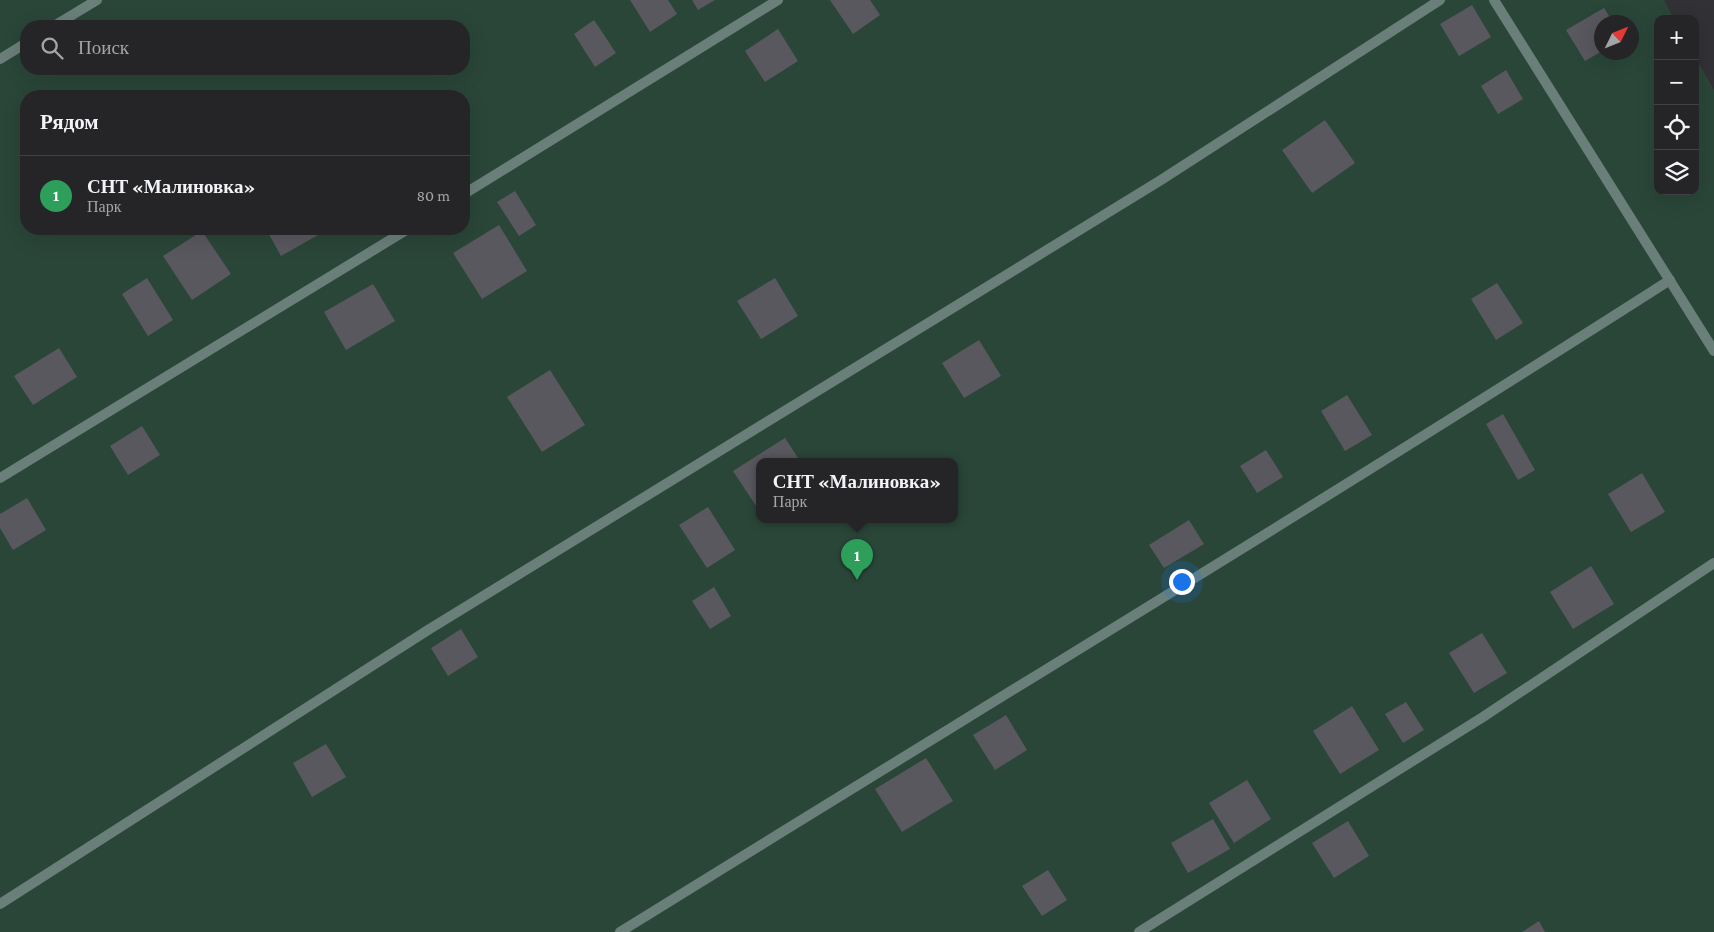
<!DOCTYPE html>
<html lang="ru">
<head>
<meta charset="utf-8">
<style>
  :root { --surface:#252528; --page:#313134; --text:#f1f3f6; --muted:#a3a5a8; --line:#424245; --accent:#4cd676 }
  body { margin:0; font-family:"Crimson Pro",serif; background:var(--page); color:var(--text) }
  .controls { position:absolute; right:15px; top:15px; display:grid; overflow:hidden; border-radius:10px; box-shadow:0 5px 20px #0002 }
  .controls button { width:45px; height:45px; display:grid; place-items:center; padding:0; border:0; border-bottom:1px solid var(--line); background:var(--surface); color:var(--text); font:25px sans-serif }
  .compass { position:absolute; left:1594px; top:15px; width:45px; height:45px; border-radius:50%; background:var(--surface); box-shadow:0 5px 20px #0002; rotate:47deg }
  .you { position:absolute; left:1181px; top:581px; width:18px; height:18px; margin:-12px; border:4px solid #fff; border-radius:50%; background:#1a73e8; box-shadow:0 0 0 8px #1a73e833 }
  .badge { display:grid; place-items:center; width:32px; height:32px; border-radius:50%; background:var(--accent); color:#fff; font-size:16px; font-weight:700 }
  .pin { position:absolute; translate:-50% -41px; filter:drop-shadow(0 1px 2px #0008) }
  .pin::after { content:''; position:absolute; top:26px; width:18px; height:15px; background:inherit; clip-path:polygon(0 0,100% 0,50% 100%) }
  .popup { position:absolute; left:756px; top:458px; width:202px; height:65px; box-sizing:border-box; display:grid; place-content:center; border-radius:10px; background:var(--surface); filter:drop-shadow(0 1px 4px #0005); font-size:16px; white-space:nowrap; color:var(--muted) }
  .popup b { font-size:19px; color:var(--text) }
  .popup::after { content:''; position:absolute; left:50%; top:100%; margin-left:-10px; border:10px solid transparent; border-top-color:var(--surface) }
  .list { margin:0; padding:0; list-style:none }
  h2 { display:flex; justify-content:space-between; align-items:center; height:65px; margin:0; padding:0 20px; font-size:21px }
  h2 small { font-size:16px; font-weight:400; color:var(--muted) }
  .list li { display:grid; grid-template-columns:32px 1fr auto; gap:15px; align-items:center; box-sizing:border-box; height:80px; padding:0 20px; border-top:1px solid var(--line) }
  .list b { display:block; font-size:19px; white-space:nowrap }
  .list p { margin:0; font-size:16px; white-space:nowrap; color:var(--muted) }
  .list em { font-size:16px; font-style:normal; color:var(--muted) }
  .icon { flex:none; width:28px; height:28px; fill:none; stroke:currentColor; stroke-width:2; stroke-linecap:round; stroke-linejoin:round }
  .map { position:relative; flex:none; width:1714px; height:932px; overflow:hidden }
  .search { position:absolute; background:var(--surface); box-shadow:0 5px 20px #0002; left:20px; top:20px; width:450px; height:55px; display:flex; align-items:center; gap:12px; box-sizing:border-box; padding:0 18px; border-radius:20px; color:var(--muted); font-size:19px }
  .panel { position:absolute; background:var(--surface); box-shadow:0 5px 20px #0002; left:20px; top:90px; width:450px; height:145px; border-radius:20px }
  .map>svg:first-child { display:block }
  .green { fill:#2a4639; fill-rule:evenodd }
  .building { fill:#58585e }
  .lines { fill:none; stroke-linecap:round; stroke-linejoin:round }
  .minor { stroke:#6b7f7a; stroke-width:10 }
</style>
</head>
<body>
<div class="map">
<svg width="1714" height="932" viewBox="0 0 1714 932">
  <rect width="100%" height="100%" fill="#313136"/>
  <path class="green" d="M0 0H1664L1674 19H1658V191H1695V57L1714 90V932H0ZM1602 22H1632V52H1602ZM26 26H464V69H26ZM26 96H464V229H26ZM760 461H954V519H760Z"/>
  <g class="building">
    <polygon points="630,0 668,0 677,14 650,32"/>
    <polygon points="692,0 715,0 698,10"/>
    <polygon points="830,0 870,0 880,15 853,34"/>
    <polygon points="1472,5 1491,37 1459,56 1440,24"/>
    <polygon points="1604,8 1613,22 1602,22 1602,51 1585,61 1566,30"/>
    <polygon points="594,20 616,53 595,67 574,34"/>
    <polygon points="778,29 798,61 765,82 745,51"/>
    <polygon points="1506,70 1523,99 1498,114 1481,86"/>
    <polygon points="1325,120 1355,163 1312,193 1282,150"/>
    <polygon points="515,191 536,225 519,236 497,202"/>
    <polygon points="499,225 527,271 482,299 453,253"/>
    <polygon points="266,229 324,229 325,231 281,256"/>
    <polygon points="202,231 231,274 192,300 163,256"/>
    <polygon points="147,278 173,320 148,336 122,294"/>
    <polygon points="775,278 798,316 761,339 737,301"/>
    <polygon points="1497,283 1523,323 1496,340 1471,299"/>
    <polygon points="373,284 395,321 346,350 324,312"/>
    <polygon points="979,340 1001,376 964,398 942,363"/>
    <polygon points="59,348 77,377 33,405 14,376"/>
    <polygon points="550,370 585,425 542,452 507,397"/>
    <polygon points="1347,395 1372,435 1345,451 1321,411"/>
    <polygon points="1503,414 1535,470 1518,480 1486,424"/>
    <polygon points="142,426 160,455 128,475 110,446"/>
    <polygon points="785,438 800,461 760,461 760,512 733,471"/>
    <polygon points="1266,450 1283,477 1257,493 1240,466"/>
    <polygon points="1642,473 1665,512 1631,532 1608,494"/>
    <polygon points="27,498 46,530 13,550 0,528 0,514"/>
    <polygon points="708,507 735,550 707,568 679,525"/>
    <polygon points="1189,520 1204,544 1164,568 1149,545"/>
    <polygon points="1591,566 1614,604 1573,629 1550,592"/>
    <polygon points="714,587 731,616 710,629 692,601"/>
    <polygon points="461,629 478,657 448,676 431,648"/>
    <polygon points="1482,633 1507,673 1474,693 1449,653"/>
    <polygon points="1406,702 1424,730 1403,743 1385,714"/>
    <polygon points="1352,706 1379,750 1340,774 1313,731"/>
    <polygon points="1006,715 1027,750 995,770 973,735"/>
    <polygon points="326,744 346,777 312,797 293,763"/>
    <polygon points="926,758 953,801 902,832 875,789"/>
    <polygon points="1247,780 1271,819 1234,843 1209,803"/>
    <polygon points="1213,819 1230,849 1188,873 1171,843"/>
    <polygon points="1348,821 1369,856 1334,878 1312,843"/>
    <polygon points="1048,870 1067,900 1042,916 1022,886"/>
    <polygon points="1539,921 1545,932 1522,932"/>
  </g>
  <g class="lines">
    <g class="minor">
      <polyline points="1494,0 1714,351"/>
      <polyline points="54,26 97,0"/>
      <polyline points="0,59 26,43"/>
      <polyline points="464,194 778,0"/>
      <polyline points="0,478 408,229"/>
      <polyline points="0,904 428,630 1161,180 1440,0"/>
      <path d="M620 932C970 715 1323 502 1670 280"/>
      <polyline points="1139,932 1483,717 1714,563"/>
    </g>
  </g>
</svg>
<div class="controls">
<button>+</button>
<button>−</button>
<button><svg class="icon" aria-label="locate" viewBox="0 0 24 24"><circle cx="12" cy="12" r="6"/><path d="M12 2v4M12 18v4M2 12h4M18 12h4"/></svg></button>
<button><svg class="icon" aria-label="layers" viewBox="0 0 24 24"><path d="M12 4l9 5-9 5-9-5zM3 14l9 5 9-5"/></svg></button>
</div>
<svg class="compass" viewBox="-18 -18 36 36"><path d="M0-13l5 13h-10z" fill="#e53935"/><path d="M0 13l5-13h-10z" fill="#a3a5a8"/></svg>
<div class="you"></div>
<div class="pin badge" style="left:857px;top:580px;background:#2e9e5b">1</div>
<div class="popup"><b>СНТ «Малиновка»</b>Парк</div>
<div class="search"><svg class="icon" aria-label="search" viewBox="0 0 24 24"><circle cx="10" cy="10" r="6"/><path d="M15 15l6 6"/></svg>Поиск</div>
<section class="panel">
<h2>Рядом<small></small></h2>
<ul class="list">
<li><span class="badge" style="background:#2e9e5b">1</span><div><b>СНТ «Малиновка»</b><p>Парк</p></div><em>80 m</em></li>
</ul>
</section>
</div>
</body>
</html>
